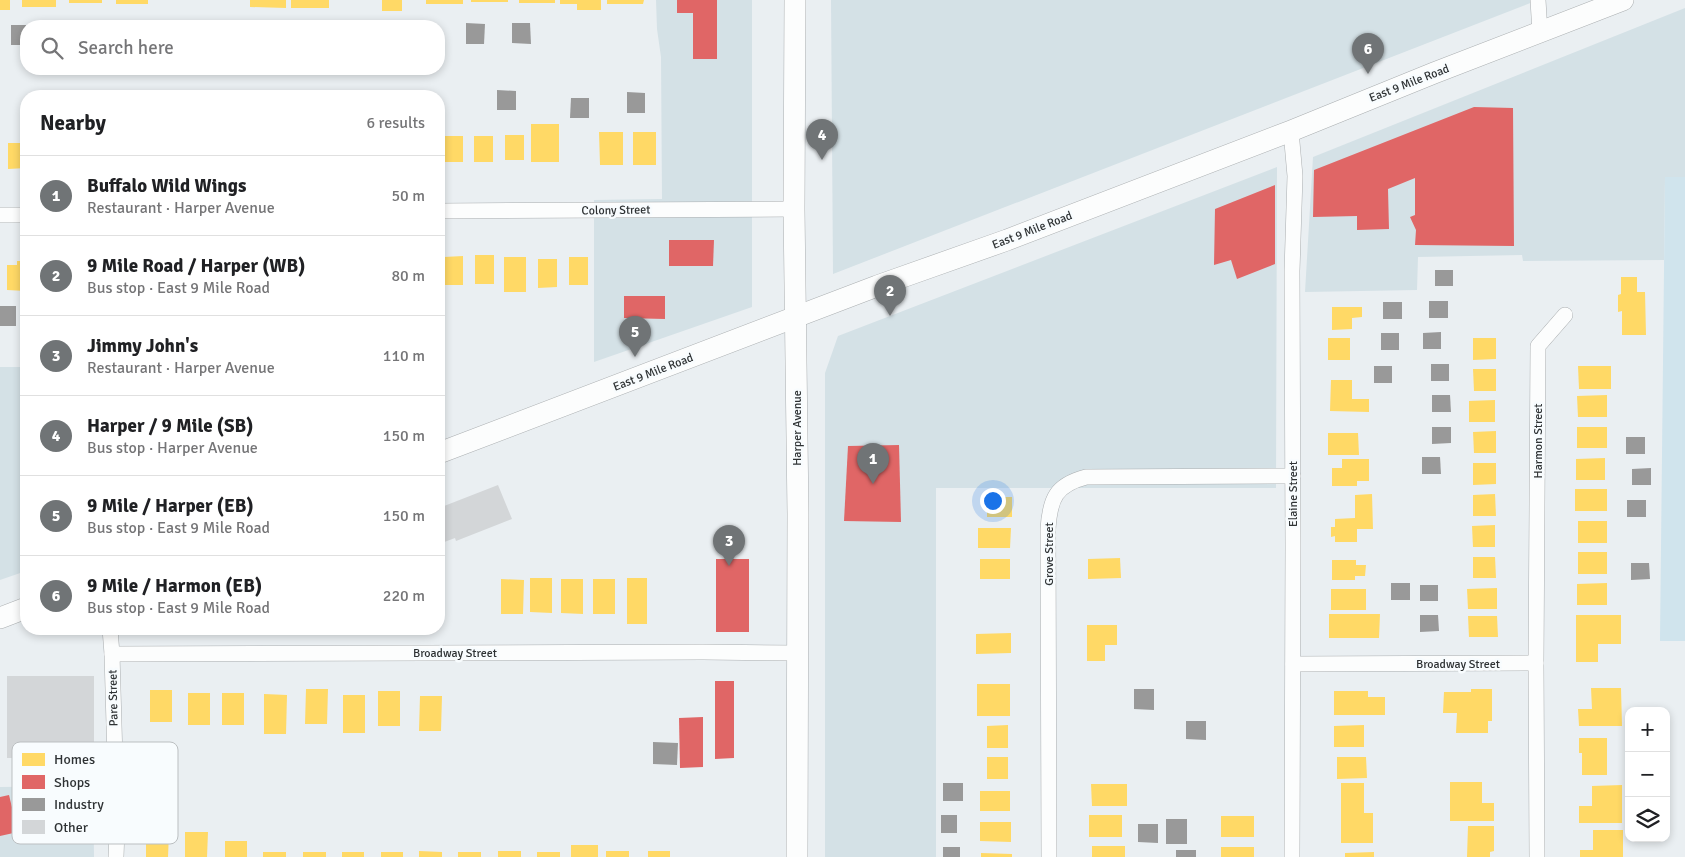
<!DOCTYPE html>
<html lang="en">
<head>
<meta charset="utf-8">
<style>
  :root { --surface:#fff; --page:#f6f6f6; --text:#202124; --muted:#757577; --line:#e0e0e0; --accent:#707476 }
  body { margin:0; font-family:Signika,sans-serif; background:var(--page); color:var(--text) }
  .controls { position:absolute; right:15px; bottom:15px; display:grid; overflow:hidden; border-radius:10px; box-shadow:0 2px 8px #0003 }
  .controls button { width:45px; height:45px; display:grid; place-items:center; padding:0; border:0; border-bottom:1px solid var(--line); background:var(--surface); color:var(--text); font:25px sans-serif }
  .you { position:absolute; left:992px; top:500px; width:18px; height:18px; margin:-12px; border:4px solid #fff; border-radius:50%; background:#1a73e8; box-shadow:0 0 0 8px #1a73e833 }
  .badge { display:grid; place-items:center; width:32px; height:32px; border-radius:50%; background:var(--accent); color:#fff; font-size:16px; font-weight:700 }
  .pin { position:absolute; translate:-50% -41px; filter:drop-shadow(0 1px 2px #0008) }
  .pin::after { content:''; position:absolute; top:26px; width:18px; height:15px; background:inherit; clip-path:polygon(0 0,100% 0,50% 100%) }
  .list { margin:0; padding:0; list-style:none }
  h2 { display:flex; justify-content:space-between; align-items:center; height:65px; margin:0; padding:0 20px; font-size:21px }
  h2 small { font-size:16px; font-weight:400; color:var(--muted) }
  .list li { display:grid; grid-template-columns:32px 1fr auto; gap:15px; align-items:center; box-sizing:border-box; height:80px; padding:0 20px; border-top:1px solid var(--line) }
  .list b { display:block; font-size:19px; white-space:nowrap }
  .list p { margin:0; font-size:16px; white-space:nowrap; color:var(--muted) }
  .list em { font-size:16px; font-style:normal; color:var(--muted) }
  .icon { flex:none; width:28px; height:28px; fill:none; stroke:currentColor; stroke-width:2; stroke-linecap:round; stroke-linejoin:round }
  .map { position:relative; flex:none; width:1685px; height:857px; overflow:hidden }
  .search { position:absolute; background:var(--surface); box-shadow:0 2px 8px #0003; left:20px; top:20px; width:425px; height:55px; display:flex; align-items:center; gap:12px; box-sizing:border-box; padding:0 18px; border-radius:20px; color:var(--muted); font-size:19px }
  .panel { position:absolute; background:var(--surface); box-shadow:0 2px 8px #0003; left:20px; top:90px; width:425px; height:545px; border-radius:20px }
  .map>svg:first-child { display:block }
  .built { fill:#d4e1e6 }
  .green { fill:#d0e4ed }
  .homes { fill:#ffd966 }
  .shops { fill:#e06666 }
  .industry { fill:#999 }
  .building { fill:#d3d6d8 }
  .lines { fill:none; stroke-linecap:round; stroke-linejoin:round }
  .minor-casing { stroke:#aaaeb0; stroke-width:16 }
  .secondary-casing { stroke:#aaaeb0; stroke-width:22 }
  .minor { stroke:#fcfdfd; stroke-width:15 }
  .secondary { stroke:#fcfdfd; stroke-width:21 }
  .labels { text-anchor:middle; stroke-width:5; stroke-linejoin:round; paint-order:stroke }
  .street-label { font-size:12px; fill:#2e3234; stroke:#f8fcfe }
  .key { fill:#f8fcfe; stroke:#bbbfc1; stroke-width:1 }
  .key-label { font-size:14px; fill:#2e3234 }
</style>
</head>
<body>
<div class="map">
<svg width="1685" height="857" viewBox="0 0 1685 857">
  <rect width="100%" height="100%" fill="#eaeff2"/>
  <g class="built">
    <polygon points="656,0 752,0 752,307 594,362 594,200 662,199 661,57 657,29"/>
    <polygon points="831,0 1538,0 833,274"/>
    <polygon points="1685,8 1685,177 1665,177 1664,260 1523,261 1522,255 1418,257 1417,290 1305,292 1313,157"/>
    <polygon points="1277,167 1276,488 936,488 936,857 825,857 825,373 838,336"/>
    <polygon points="0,367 26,367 26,571 0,580"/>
    <polygon points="93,786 94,857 0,857 0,787"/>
  </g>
  <polygon class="green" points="1665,177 1685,177 1685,641 1660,641"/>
  <g class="homes">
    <rect x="0" y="0" width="10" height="10"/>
    <rect x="22" y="0" width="34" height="7"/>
    <rect x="69" y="0" width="33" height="3"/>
    <rect x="116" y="0" width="32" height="4"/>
    <polygon points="250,0 286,0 286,8 250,7"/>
    <rect x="291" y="0" width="38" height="8"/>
    <rect x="382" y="0" width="20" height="11"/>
    <rect x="426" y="0" width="37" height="4"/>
    <rect x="471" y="0" width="37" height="2"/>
    <rect x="519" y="0" width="36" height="3"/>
    <polygon points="560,0 601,0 601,10 577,10 577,4 560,4"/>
    <polygon points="607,0 644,0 643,4 607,4"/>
    <rect x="531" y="124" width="28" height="38"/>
    <polygon points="599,132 623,132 623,165 600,165"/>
    <rect x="633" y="132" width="23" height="33"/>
    <rect x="505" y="135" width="19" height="25"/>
    <rect x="444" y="136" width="19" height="26"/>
    <rect x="474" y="136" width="19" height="26"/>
    <polygon points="8,143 26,143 26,168 8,169"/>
    <rect x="475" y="255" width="19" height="29"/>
    <polygon points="463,256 463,285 444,285 444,257"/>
    <rect x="504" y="257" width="22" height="35"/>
    <rect x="569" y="257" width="19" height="28"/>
    <polygon points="538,259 557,259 557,287 538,288"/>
    <polygon points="17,261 26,261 26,291 7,290 7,265 17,265"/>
    <polygon points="1621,277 1637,277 1637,292 1645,292 1646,335 1622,335 1622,311 1618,312 1618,295 1621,294"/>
    <polygon points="1332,307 1362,307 1362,317 1352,318 1352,329 1332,330"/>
    <rect x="1328" y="338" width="22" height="22"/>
    <polygon points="1473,338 1496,338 1496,359 1473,360"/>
    <polygon points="1578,366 1611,366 1611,389 1579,389"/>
    <polygon points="1473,369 1496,369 1496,391 1474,391"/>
    <polygon points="1331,380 1352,380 1352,399 1369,399 1369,412 1330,411"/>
    <polygon points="1607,395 1607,417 1578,417 1577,396"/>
    <polygon points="1495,400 1495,422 1469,422 1469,401"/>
    <rect x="1577" y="427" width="30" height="21"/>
    <polygon points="1496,431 1496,453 1474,453 1473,432"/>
    <polygon points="1328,433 1358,433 1359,455 1328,455"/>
    <polygon points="1605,458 1605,480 1576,480 1576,459"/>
    <polygon points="1342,459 1369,459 1369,481 1357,481 1357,486 1332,486 1332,468 1342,468"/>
    <polygon points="1473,463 1496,463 1496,484 1473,485"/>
    <rect x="1575" y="489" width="32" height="22"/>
    <polygon points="1372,494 1373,529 1357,529 1357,542 1335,542 1335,536 1331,537 1331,527 1335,527 1335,519 1355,518 1355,495"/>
    <polygon points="1495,494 1496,516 1473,516 1473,495"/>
    <rect x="987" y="497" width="25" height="20"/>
    <rect x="1578" y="521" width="29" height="22"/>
    <polygon points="1495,525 1495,547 1473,547 1472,526"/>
    <polygon points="978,528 1011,528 1010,548 978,548"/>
    <rect x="1578" y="552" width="29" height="22"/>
    <polygon points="1473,557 1495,557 1496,578 1473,578"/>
    <polygon points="1120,558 1121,578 1088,579 1088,559"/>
    <rect x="980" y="559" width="30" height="20"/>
    <polygon points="1332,560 1356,560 1356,565 1366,565 1365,576 1355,576 1355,580 1332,580"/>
    <polygon points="530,578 552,578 552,613 530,612"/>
    <rect x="627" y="578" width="20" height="46"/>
    <polygon points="501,579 524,580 523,614 501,614"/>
    <polygon points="561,579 583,579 583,614 561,613"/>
    <rect x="593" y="579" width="22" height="35"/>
    <polygon points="1607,583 1607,605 1577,605 1577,584"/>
    <polygon points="1497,588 1497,609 1468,609 1467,589"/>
    <rect x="1331" y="589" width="35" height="21"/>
    <polygon points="1329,614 1380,614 1379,638 1329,638"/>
    <polygon points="1576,615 1621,615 1621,644 1598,644 1598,662 1576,662"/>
    <polygon points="1468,616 1497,616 1498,637 1469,637"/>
    <polygon points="1087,625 1117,625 1117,645 1105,645 1105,661 1087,661"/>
    <polygon points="1011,633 1011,653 976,654 976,634"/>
    <rect x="977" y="684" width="33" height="32"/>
    <polygon points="1591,688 1621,688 1622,726 1579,726 1578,709 1592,709"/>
    <polygon points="306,689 328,689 327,724 305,724"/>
    <polygon points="1471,689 1492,689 1492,721 1488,721 1488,733 1456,733 1457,713 1443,713 1444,692 1471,692"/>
    <rect x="150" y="690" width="22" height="32"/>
    <rect x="378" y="691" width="22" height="35"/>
    <polygon points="1334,691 1368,691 1368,697 1385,697 1385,715 1334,715"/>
    <rect x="188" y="693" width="22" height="32"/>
    <rect x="222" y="693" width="22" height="32"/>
    <polygon points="264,694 287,695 286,734 264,734"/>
    <rect x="343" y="695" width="22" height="38"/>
    <polygon points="420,696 442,696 441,731 419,731"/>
    <polygon points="1008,725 1008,748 987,748 987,726"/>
    <polygon points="1364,725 1364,747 1334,747 1334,726"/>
    <polygon points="1579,738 1607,738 1607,775 1582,775 1582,753 1579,753"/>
    <rect x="987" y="757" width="21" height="22"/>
    <polygon points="1337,757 1366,757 1367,778 1337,779"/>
    <polygon points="1450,782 1482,782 1482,803 1494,803 1494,821 1450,821"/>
    <polygon points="1341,783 1364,783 1364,813 1373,813 1373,843 1341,843"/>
    <polygon points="1091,784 1127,784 1127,806 1092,806"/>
    <polygon points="1622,785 1622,823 1579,823 1579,806 1592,806 1592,786"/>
    <rect x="980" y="791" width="30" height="20"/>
    <rect x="1089" y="815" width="33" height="22"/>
    <rect x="1221" y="816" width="33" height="21"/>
    <polygon points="980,822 1011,822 1011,842 980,841"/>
    <polygon points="1468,826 1494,826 1494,851 1490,852 1490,857 1467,857"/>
    <polygon points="1593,830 1623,830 1623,857 1580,857 1580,850 1593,850"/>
    <polygon points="146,832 169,833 168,857 146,857"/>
    <polygon points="185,832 208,832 207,857 185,857"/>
    <rect x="225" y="841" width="22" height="16"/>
    <rect x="571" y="845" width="27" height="12"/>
    <rect x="1092" y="846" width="33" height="11"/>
    <rect x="1221" y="847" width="33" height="10"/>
    <polygon points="419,851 442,852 442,857 419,857"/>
    <rect x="498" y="851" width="23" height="6"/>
    <rect x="606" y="851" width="23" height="6"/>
    <rect x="648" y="851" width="22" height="6"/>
    <rect x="263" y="852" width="23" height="5"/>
    <rect x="303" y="852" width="23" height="5"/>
    <rect x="342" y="852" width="22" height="5"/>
    <rect x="381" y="852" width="22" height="5"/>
    <rect x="458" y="852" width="23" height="5"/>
    <rect x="537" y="852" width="23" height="5"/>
    <polygon points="1374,852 1374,857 1345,857 1345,853"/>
    <polygon points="981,853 1012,854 1012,857 981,857"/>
  </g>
  <g class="shops">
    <polygon points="677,0 717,0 717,59 693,59 693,13 677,13"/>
    <polygon points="1474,107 1513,108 1514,246 1415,245 1416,230 1410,217 1415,215 1415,178 1388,189 1389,229 1357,230 1357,216 1313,217 1314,170"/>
    <polygon points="1275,185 1275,264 1237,279 1231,260 1214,265 1215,209"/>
    <polygon points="669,240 714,240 713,266 669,266"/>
    <polygon points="624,296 665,296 665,319 624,318"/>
    <polygon points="899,445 901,522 844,521 848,446"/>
    <rect x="716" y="559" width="33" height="73"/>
    <polygon points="715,681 734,681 734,758 715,759"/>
    <polygon points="703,717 703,767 680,768 679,718"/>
    <polygon points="9,795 18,832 0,836 0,797"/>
  </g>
  <g class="industry">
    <polygon points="466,23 485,24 484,44 466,44"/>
    <polygon points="512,23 530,23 531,44 512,43"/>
    <rect x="11" y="25" width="15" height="20"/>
    <polygon points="497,90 516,91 516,110 497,110"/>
    <polygon points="627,92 645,93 645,113 627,113"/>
    <polygon points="571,98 589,98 589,118 570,118"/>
    <rect x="1435" y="270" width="18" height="16"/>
    <rect x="1429" y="301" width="19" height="17"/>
    <rect x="1383" y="302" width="19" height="17"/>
    <rect x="0" y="306" width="16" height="20"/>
    <polygon points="1441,332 1441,349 1423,349 1423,333"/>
    <rect x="1381" y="333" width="18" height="17"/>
    <rect x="1431" y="364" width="18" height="17"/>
    <rect x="1374" y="366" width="18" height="17"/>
    <polygon points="1432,395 1450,395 1451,412 1432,412"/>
    <polygon points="1432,427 1451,427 1451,443 1432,444"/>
    <rect x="1626" y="437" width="19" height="17"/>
    <polygon points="1422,457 1440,457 1441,474 1422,474"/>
    <polygon points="1651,468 1651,485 1632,485 1632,469"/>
    <rect x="1627" y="500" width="19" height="17"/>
    <polygon points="1631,563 1649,563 1650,579 1631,580"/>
    <rect x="1391" y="583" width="19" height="17"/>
    <rect x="1420" y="585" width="18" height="16"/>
    <polygon points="1420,615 1438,615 1439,631 1420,632"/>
    <polygon points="1134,689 1154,689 1154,710 1134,709"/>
    <polygon points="1186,721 1206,721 1206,740 1186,739"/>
    <polygon points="653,742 678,743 677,765 653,764"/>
    <rect x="943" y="783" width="20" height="18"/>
    <rect x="941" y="815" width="16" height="18"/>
    <rect x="1166" y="819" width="21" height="25"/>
    <polygon points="1138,824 1158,824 1158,843 1138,842"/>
    <rect x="943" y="847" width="17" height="10"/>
    <rect x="1176" y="850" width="20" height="7"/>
  </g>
  <g class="building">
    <polygon points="498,485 512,519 456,541 455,538 439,544 439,508"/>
    <polygon points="7,676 94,676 94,759 87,759 87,767 37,767 37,758 7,758"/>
  </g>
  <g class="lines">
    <g class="minor-casing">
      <g id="minor">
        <polyline points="1538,0 1540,33"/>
        <polyline points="1291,131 1295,176 1292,271 1293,546 1292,857"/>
        <polyline points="439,211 794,209"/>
        <polyline points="0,215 26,215"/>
        <polyline points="110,629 112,654 117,830 116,857"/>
        <polyline points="112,654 703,652 797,653"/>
        <polyline points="1293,664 1536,663"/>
        <path d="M1049 857 1048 529C1050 498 1056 485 1086 477L1293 476"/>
        <polyline points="1537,857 1536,663 1538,346 1565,315"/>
      </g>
    </g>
    <g class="secondary-casing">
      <g id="secondary">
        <polyline points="795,0 794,209 798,514 797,857"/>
        <polyline points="439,453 877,286 1007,240 1291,131 1434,73 1623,0"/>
        <polyline points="0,618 26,608"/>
      </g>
    </g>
    <use href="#minor" class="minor"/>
    <use href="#secondary" class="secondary"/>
  </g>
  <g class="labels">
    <g class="street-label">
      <text transform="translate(1409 83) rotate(-21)" y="4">East 9 Mile Road</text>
      <text transform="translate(616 210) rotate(-1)" y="4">Colony Street</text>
      <text transform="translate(1032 230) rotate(-21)" y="4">East 9 Mile Road</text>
      <text transform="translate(653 372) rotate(-21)" y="4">East 9 Mile Road</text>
      <text transform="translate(797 428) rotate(-90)" y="4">Harper Avenue</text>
      <text transform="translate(1538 441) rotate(-90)" y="4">Harmon Street</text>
      <text transform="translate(1293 494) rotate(-90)" y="4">Elaine Street</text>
      <text transform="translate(1049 554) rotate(-90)" y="4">Grove Street</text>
      <text x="455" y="657">Broadway Street</text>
      <text x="1458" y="668">Broadway Street</text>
      <text transform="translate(113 698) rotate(-91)" y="4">Pare Street</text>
    </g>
  </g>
  <rect x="12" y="742" width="166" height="102" rx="8" class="key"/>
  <rect x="22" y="753" width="23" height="13" fill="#ffd966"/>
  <rect x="22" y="775" width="23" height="14" fill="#e06666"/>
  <rect x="22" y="798" width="23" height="13" fill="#999"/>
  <rect x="22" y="820" width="23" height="14" fill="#d3d6d8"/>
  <g class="key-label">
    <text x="54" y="764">Homes</text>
    <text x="54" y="787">Shops</text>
    <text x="54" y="809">Industry</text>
    <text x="54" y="832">Other</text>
  </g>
</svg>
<div class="controls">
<button>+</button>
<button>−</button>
<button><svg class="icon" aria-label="layers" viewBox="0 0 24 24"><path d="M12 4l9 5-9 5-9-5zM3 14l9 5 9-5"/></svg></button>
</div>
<div class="you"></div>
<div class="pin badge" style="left:873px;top:484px">1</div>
<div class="pin badge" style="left:890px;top:316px">2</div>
<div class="pin badge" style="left:729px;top:566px">3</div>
<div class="pin badge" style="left:822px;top:160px">4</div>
<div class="pin badge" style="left:635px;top:357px">5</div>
<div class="pin badge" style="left:1368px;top:74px">6</div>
<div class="search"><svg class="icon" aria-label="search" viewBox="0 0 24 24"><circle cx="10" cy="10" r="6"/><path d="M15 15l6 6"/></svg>Search here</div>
<section class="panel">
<h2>Nearby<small>6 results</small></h2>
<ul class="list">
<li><span class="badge">1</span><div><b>Buffalo Wild Wings</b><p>Restaurant · Harper Avenue</p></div><em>50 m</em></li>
<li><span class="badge">2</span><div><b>9 Mile Road / Harper (WB)</b><p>Bus stop · East 9 Mile Road</p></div><em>80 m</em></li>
<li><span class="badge">3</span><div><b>Jimmy John's</b><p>Restaurant · Harper Avenue</p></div><em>110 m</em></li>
<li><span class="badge">4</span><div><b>Harper / 9 Mile (SB)</b><p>Bus stop · Harper Avenue</p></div><em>150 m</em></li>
<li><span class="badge">5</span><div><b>9 Mile / Harper (EB)</b><p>Bus stop · East 9 Mile Road</p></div><em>150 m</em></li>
<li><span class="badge">6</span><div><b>9 Mile / Harmon (EB)</b><p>Bus stop · East 9 Mile Road</p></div><em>220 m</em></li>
</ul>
</section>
</div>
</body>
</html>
